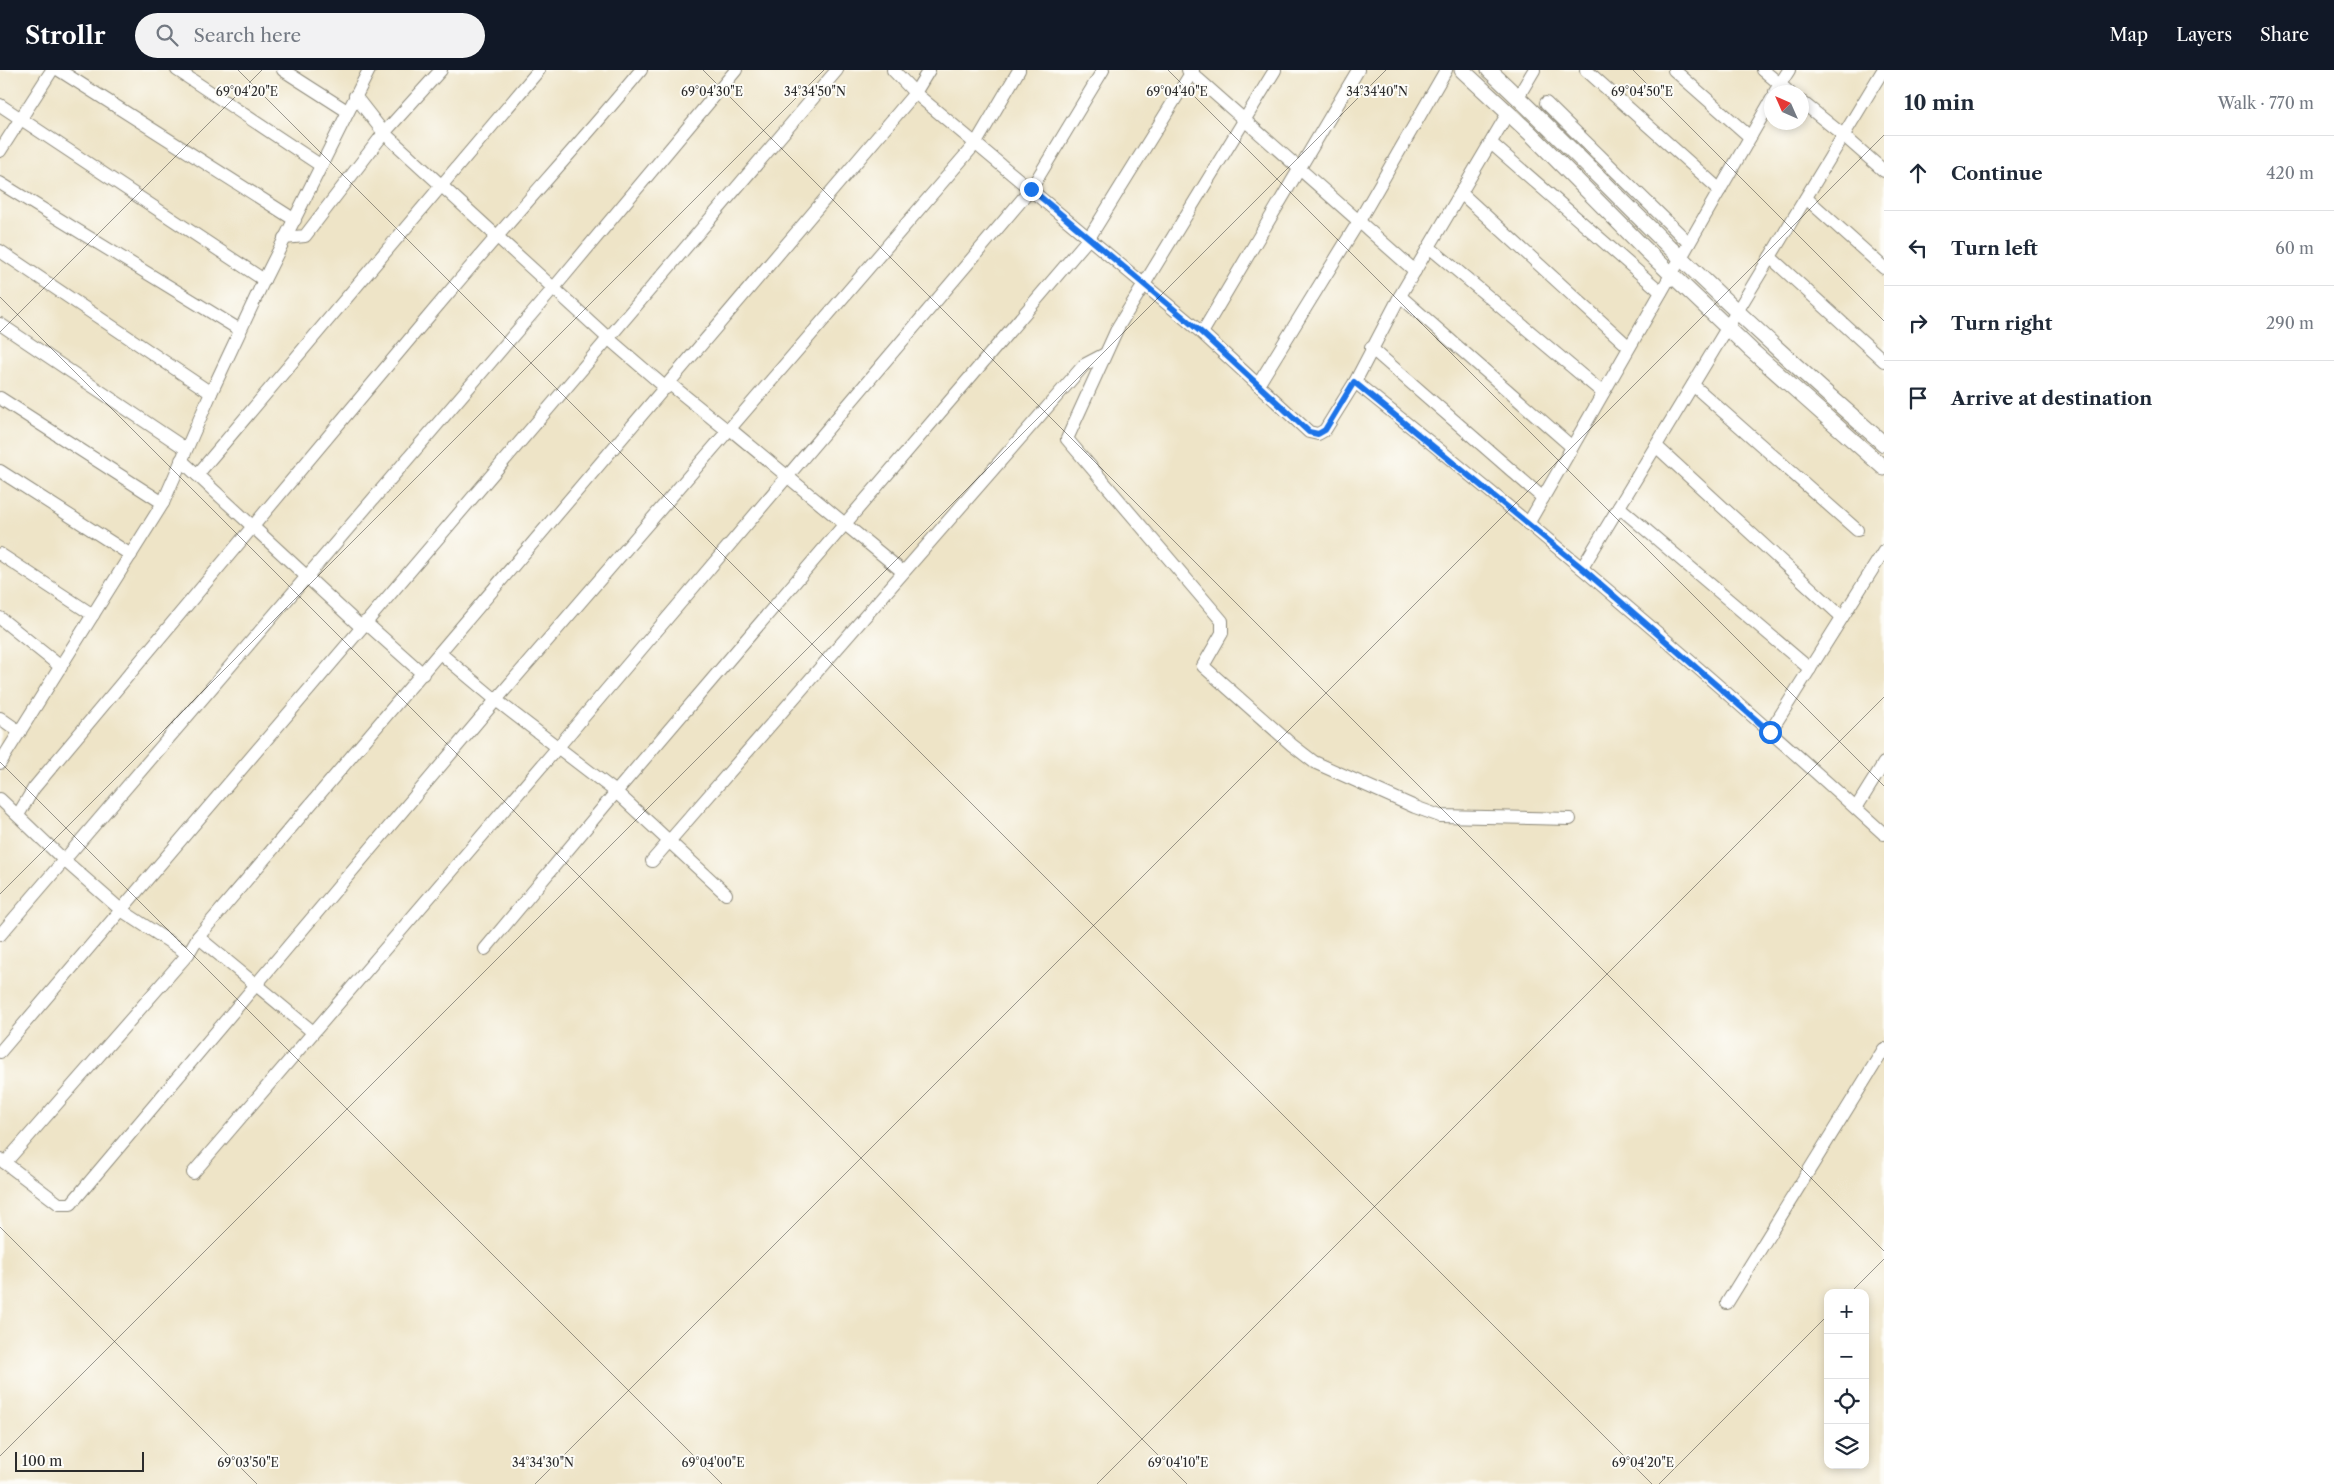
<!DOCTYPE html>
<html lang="en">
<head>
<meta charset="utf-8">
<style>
  :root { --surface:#fff; --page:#f2f2f3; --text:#1f2937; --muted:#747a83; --line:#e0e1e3; --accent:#111827 }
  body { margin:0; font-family:"Libre Caslon Text",serif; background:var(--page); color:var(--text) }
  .controls { position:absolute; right:15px; bottom:15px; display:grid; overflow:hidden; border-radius:10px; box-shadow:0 2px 8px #0003 }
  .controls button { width:45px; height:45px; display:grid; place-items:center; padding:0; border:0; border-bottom:1px solid var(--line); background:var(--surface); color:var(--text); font:25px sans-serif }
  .compass { position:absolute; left:1764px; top:15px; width:45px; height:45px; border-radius:50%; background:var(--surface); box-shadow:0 2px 8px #0003; rotate:315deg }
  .scale { position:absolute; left:15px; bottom:12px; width:129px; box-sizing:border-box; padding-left:5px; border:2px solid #2b2b2b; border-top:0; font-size:14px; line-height:18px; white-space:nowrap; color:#2b2b2b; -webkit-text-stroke:4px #fdfcf7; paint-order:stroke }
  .stop { position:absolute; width:15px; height:15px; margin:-11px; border:4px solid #1a73e8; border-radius:50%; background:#fff }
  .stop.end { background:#1a73e8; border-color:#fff; box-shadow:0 1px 5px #0008 }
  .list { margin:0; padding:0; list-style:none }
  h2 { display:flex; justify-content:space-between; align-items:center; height:65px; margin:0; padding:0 20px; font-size:21px }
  h2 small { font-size:16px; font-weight:400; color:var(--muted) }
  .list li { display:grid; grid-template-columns:32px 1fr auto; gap:15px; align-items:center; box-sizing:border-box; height:75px; padding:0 20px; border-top:1px solid var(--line) }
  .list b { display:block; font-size:19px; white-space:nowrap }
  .list em { font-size:16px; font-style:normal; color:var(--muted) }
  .icon { flex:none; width:28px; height:28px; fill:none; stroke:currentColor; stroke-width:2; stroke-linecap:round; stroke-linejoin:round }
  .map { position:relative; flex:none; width:1884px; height:1414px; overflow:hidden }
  header { display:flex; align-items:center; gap:30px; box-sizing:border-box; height:70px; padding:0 25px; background:var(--accent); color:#fff }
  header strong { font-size:24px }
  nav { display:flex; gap:28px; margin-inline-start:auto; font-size:18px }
  .search { width:350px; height:45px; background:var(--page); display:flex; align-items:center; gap:12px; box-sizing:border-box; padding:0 18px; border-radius:28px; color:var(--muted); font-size:19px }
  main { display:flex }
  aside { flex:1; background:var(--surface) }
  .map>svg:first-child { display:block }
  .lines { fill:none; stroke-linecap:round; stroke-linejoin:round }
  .minor-casing { stroke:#8c8879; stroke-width:14 }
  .major-casing { stroke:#8c8879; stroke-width:17 }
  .minor { stroke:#fff; stroke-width:12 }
  .major { stroke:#fff; stroke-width:15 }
  .route { stroke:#1a73e8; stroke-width:6 }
  .ticks { fill:none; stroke:#2b2b2b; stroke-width:1; stroke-opacity:0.45 }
  .ticks-label { font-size:12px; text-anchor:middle; fill:#2b2b2b; stroke:#fdfcf7; stroke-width:4; stroke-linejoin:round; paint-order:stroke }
</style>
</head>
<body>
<header>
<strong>Strollr</strong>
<div class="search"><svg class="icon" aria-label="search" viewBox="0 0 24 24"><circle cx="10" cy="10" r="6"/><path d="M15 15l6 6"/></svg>Search here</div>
<nav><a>Map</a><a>Layers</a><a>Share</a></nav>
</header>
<main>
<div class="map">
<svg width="1884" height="1414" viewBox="0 0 1884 1414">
  <rect width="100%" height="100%" fill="#fdfcf7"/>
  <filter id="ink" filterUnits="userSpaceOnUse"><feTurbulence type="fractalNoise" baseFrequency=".02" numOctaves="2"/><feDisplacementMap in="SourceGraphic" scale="10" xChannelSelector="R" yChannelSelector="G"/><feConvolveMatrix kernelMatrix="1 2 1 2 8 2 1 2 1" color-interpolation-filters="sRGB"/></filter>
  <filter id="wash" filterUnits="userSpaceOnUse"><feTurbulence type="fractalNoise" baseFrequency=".0096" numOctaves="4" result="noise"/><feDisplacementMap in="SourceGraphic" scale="20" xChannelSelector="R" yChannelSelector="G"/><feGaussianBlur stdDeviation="1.12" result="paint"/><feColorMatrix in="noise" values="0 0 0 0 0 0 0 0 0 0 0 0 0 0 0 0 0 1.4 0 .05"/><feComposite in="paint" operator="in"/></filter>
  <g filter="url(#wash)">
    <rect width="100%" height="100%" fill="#eee4c7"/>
  </g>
  <g filter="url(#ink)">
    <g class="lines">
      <g class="minor-casing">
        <g id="minor">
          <polyline points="59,0 295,150"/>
          <polyline points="177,0 320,95"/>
          <polyline points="283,0 347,41"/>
          <polyline points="893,0 915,23 1202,263 1309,362 1318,364 1325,360 1355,312"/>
          <polyline points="1188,0 1415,201"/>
          <polyline points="1275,0 1118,257 1067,369 1222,551 1222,563 1203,596 1292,675 1314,692 1415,737 1440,746 1570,749"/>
          <polyline points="1586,0 1720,120"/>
          <polyline points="1674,0 1750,67"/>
          <polyline points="1763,0 1789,22"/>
          <polyline points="1775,22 1789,0"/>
          <polyline points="355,26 384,63 609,269 666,318"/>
          <polyline points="1518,27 1534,0"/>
          <polyline points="1802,32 1843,65 1884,101"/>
          <polyline points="1546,33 1689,173"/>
          <polyline points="0,35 264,210"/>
          <path d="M1508 43 1400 226 1355 312C1536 456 1713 608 1884 764"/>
          <polyline points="1491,73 1661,222"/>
          <polyline points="0,81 52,0"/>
          <polyline points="0,113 240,260"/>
          <polyline points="1461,123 1629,277"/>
          <polyline points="1806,128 1884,198"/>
          <polyline points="284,168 305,166 384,63 441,0"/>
          <polyline points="1429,177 1603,323"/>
          <polyline points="0,181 211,323"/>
          <polyline points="1770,187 1884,291"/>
          <polyline points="1400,226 1572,377"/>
          <polyline points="0,254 186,379"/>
          <polyline points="1202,263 1358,0"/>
          <polyline points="1371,278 1543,428"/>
          <polyline points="670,314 728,361"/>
          <polyline points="1258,315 1359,151 1446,0"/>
          <polyline points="1693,315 1857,460"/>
          <polyline points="0,328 163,433"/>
          <polyline points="730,359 903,502"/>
          <polyline points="1656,376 1842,547"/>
          <polyline points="181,390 361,557"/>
          <polyline points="0,401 131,485"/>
          <polyline points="197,405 539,0"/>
          <polyline points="1619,437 1810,599"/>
          <polyline points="1528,454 1772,29"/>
          <polyline points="0,484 93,545"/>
          <polyline points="1582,498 1883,0"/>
          <polyline points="0,548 61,597"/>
          <polyline points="365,552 423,604"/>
          <polyline points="440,583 496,630 616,722 726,824"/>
          <polyline points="0,648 20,662"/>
          <polyline points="1770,662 1884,481"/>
          <polyline points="0,693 163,433 211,323 264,210 369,0"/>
          <polyline points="0,729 64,790 121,840 188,884"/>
          <polyline points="1856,738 1884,693"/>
          <path d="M18 745 34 718C177 545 322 372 468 200 525 133 585 68 641 0"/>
          <polyline points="652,791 1084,295 1105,284"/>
          <polyline points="0,865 553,219 736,0"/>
          <polyline points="198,867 313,962"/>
          <polyline points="485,879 616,722 1089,168 1193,0"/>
          <polyline points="0,982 837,0"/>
          <polyline points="0,1089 59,1134 71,1134 496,630 976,73 1019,0"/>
          <polyline points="5,1093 188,884 198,867 915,23 929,0"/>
          <polyline points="193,1103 558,677 1031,119 1103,0"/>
          <polyline points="1727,1233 1884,979"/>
        </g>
      </g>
      <g class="major-casing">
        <g id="major">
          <polyline points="1462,0 1531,64 1645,179 1751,280 1884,398"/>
          <path d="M1489 0C1547 54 1602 111 1659 167 1732 238 1807 307 1884 374"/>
        </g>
      </g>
      <use href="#minor" class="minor"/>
      <use href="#major" class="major"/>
    </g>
  </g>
  <g class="lines" filter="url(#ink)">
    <polyline class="route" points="1031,119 1202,263 1309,362 1318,364 1325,360 1354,312 1582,498 1770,662"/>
  </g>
  <path class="ticks" d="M238 0 1652 1414M703 0 1884 1181M1168 0 1884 716M1633 0 1884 251M0 227 1187 1414M0 262 262 0M0 692 722 1414M0 824 824 0M0 1157 257 1414M1850 1223 1884 1189M0 1386 1386 0M535 1414 1884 65M1097 1414 1884 627M1659 1414 1828 1245"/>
  <g class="ticks-label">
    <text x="1642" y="26">69°04'50"E</text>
    <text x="247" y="26">69°04'20"E</text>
    <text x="712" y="26">69°04'30"E</text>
    <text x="815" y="26">34°34'50"N</text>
    <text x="1177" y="26">69°04'40"E</text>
    <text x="1377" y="26">34°34'40"N</text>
    <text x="248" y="1397">69°03'50"E</text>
    <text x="543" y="1397">34°34'30"N</text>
    <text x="713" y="1397">69°04'00"E</text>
    <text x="1178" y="1397">69°04'10"E</text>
    <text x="1643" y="1397">69°04'20"E</text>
  </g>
</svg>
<div class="controls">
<button>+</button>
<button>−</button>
<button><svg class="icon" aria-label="locate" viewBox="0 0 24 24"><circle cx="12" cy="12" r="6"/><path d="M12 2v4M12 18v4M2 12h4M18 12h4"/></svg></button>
<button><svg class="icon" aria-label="layers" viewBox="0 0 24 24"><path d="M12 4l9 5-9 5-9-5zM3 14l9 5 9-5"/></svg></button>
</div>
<svg class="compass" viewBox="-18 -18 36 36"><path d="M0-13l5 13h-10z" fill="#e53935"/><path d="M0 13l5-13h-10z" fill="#747a83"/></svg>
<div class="scale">100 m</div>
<div class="stop" style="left:1770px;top:662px"></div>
<div class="stop end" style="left:1031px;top:119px"></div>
</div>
<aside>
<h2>10 min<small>Walk · 770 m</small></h2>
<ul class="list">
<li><svg class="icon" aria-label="ahead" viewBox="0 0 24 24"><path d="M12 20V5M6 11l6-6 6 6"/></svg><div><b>Continue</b></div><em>420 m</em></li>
<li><svg class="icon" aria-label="left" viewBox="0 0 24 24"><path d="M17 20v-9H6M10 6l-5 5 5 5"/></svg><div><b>Turn left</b></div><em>60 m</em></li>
<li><svg class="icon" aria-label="right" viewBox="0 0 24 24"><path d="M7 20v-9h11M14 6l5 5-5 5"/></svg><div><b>Turn right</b></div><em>290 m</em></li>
<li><svg class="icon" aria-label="arrive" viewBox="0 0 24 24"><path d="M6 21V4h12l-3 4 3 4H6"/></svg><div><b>Arrive at destination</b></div></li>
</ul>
</aside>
</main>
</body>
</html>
